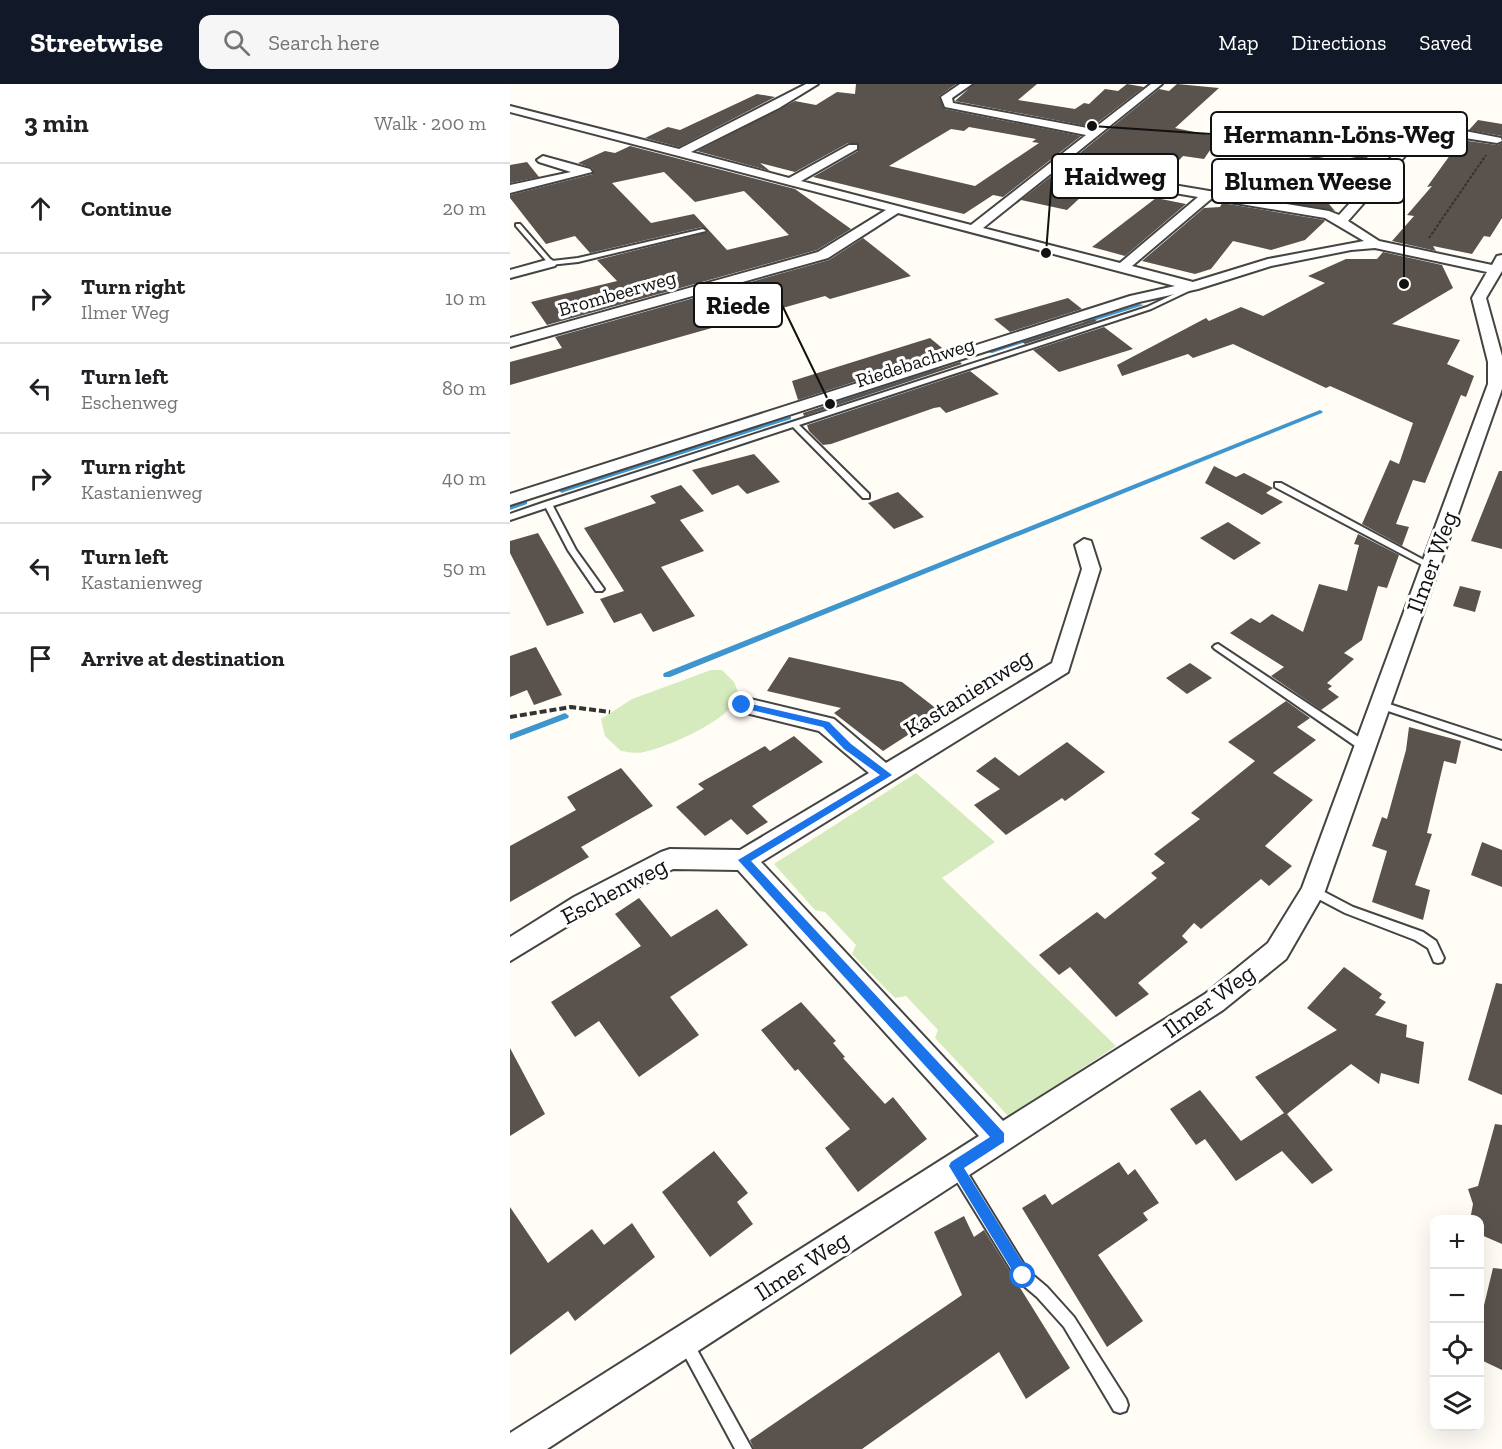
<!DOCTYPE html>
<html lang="en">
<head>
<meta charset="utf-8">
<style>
  :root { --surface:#fff; --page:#f6f6f6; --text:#202124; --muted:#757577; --line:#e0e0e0; --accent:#111827 }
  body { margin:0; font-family:"Zilla Slab",serif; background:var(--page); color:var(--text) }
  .controls { position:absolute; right:18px; bottom:18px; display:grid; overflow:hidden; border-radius:12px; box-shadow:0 6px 24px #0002 }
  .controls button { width:54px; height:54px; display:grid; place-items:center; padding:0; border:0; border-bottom:2px solid var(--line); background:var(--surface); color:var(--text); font:30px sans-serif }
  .stop { position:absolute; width:18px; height:18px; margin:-14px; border:4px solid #1a73e8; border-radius:50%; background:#fff }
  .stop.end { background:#1a73e8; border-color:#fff; box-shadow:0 2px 6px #0008 }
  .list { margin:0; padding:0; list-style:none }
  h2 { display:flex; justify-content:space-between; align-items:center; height:78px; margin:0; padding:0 24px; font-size:26px }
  h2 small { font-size:20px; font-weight:400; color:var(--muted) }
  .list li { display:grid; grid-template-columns:39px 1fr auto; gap:18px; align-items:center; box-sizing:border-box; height:90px; padding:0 24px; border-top:2px solid var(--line) }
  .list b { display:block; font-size:22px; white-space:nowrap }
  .list p { margin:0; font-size:20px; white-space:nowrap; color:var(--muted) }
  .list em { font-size:20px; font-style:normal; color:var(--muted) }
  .icon { flex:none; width:33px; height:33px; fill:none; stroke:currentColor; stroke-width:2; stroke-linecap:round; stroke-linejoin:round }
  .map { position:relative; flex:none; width:992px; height:1365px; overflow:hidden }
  header { display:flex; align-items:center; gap:36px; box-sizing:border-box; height:84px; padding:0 30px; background:var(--accent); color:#fff }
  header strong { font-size:28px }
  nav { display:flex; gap:33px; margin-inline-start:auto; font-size:21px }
  .search { width:420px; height:54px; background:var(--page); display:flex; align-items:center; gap:15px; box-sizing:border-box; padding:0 21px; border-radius:12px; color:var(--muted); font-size:22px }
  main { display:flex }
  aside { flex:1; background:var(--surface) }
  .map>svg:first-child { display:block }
  .green { fill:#d5ebbd }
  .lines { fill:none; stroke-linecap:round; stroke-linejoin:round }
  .stream { fill:#3f96cf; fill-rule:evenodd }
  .building { fill:#5a524d; fill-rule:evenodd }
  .lane-casing { stroke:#444; stroke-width:4 }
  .street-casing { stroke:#444; stroke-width:4 }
  .path-far1 { stroke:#333; stroke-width:2; stroke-dasharray:3 1.5; stroke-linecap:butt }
  .path { stroke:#333; stroke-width:4; stroke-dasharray:7 3; stroke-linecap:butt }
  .lane { fill:#fff; fill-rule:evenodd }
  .street { fill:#fff; fill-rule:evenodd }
  .route { fill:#1a73e8 }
  .labels { text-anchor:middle; stroke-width:6; stroke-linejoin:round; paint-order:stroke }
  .far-street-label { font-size:20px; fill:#111; stroke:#fff }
  .street-label { font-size:24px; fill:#111; stroke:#fff }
  .leader { fill:none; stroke:#111; stroke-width:2 }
  .callout-dot { fill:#111; stroke:#fff; stroke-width:2 }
  .callout { fill:#fff; stroke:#111; stroke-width:2 }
  .callout-label { font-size:26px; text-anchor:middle; font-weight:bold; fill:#111 }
</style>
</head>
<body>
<header>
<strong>Streetwise</strong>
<div class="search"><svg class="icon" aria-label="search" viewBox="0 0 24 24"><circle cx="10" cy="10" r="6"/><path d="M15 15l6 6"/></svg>Search here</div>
<nav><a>Map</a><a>Directions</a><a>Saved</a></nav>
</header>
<main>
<aside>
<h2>3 min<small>Walk · 200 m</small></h2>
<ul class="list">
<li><svg class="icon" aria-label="ahead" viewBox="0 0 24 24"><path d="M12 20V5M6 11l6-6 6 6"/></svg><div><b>Continue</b></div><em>20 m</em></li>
<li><svg class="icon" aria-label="right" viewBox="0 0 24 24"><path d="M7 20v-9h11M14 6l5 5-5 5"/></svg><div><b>Turn right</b><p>Ilmer Weg</p></div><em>10 m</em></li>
<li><svg class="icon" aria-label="left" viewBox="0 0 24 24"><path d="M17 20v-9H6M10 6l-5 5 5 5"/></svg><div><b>Turn left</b><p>Eschenweg</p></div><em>80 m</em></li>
<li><svg class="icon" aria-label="right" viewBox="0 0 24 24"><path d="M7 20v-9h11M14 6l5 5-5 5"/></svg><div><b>Turn right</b><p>Kastanienweg</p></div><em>40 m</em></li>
<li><svg class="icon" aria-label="left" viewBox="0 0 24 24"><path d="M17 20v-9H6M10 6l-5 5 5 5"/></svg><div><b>Turn left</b><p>Kastanienweg</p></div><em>50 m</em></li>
<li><svg class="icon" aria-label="arrive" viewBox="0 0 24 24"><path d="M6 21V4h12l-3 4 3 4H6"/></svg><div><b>Arrive at destination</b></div></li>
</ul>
</aside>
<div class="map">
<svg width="992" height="1365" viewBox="0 0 992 1365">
  <rect width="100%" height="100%" fill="#fffdf5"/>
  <g class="green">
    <path d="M201 586H212L224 598 230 613C214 638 163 661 134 668 127 670 118 668 111 667L95 652 91 635 122 615Z"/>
    <polygon points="406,689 485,758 432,794 606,962 499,1033 425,954 428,946 396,912 385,914 342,870 346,861 315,828 305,826 264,780"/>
  </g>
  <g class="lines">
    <g class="stream">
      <polygon points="629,220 634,221 577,239 572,238"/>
      <polygon points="557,242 562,243 482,269 477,268"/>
      <polygon points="425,284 428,286 427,287 322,321 317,320"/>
      <polygon points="810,326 813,328 812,329 160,593 154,593 153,591 154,589"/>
      <polygon points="279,332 281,333 281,335 54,408 52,409 49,407"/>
      <polygon points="15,417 17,418 17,420 0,426 0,422"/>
      <polygon points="55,629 59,632 58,634 0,656 0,650"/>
    </g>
  </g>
  <g class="building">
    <path d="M346 0H446L429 12 435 25 571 52 493 113 483 111 454 130 303 93 348 67 347 59H338L285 88 250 79 260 87 187 67 285 17 306 21 327 8 345 10ZM459 43 526 55 522 58 529 59 465 102 379 82 441 45 454 47Z"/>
    <polygon points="464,0 527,0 508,16 565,25 574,19 579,20 595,5 608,7 617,0 634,3 582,43 445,17"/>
    <polygon points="667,0 709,4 665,44 709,53 694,75 673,72 650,96 555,81 649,5 659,7"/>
    <polygon points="247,10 265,13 169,63 135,54 158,43 170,46"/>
    <polygon points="968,36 992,40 992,52 959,46"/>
    <polygon points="867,50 857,74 829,69 841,55"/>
    <polygon points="951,56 987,61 992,59 992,134 980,153 974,152 962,170 923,162 926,167 882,157 904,132 897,131 922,102 917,103"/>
    <path d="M120 62 285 105 341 145 307 166 37 241 21 218 107 197 87 176 198 148 192 143 80 169 65 152 36 160 0 114V111L83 90 82 84 68 79 95 67 105 69ZM154 88 185 118 234 107 279 151 217 166 184 130 141 139 102 99Z"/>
    <polygon points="17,78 29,93 0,99 0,81"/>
    <polygon points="821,78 852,84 844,93 840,93 819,120 825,127 719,108 725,98 794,110"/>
    <polygon points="544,90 587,98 557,126 511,116"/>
    <polygon points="646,114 676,120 615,172 582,163"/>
    <polygon points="712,119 814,136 815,137 795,156 761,166 723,157 701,185 685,190 632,177 694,124 710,123"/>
    <polygon points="353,154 401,192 320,215 315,212 0,301 0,278 52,264 45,253 319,176"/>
    <polygon points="873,168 932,181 943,204 882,240 950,256 937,280 964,292 956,313 951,311 915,399 903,396 886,440 899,443 892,462 852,440 880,376 889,380 903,339 820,302 816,304 723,260 683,274 678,270 612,292 607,281 696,234 699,237 731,223 753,232 815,199 798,192 836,175 867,175"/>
    <polygon points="558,214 572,225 500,248 484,235"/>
    <polygon points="584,235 587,237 515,260 512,258"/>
    <polygon points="594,243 623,265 549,288 523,266"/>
    <polygon points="420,254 437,268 288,316 282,297"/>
    <polygon points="450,278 452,280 294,332 293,329"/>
    <polygon points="460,287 489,310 436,329 430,323 424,324 321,360 313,361 299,347 297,341"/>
    <polygon points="244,370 270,398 237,410 228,401 202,411 182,386"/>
    <polygon points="704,382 726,393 734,389 763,404 756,409 773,418 752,431 695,399"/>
    <polygon points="989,387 992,387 992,465 961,457"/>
    <polygon points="171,401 194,427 170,436 194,467 151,483 185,532 143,548 131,529 104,539 90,515 114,507 74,444 146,419 140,412"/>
    <polygon points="388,408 414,433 384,445 358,419"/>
    <polygon points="718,438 751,459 724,476 690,454"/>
    <polygon points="28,449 74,529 37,542 0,469 0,457"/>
    <polygon points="848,450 889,471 877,504 868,502 852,556 834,569 844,575 817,599 822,602 818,605 829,613 811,626 761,592 774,583 720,549 741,534 750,539 762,530 793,548 809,500 837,507 849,461 844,460"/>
    <polygon points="950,502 971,507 965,528 943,522"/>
    <polygon points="26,563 52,611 24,621 17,606 0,613 0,572"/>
    <polygon points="279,573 392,598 432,629 373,667 324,629 331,624 257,607"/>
    <polygon points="680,579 702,594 677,610 656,594"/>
    <polygon points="776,617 800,634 787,643 806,656 763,689 803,716 755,762 782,782 759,802 751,795 691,845 684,839 672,852 678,858 628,899 639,910 606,933 560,883 549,891 529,871 587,828 595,835 647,794 641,789 655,779 644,770 690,735 681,729 745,677 718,658"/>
    <polygon points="899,643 951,657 946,680 934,677 917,749 922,750 905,801 920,806 913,836 862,818 877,767 862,762 872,733 877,735 896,666"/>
    <polygon points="284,652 313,678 242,722 258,738 237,751 221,735 195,752 166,723 194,705 188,700 255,662 260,667"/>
    <polygon points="557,658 595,688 555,717 552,714 496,751 464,721 490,705 466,687 485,673 509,692"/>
    <polygon points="111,684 143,722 71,763 79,773 0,818 0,762 66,726 57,713"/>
    <polygon points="972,758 992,766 992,803 961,791"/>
    <polygon points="129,814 161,853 207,825 238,861 160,913 189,951 129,993 89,937 65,953 41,918 131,862 105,830"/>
    <polygon points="834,883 872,910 869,914 876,918 865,931 897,941 896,953 914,958 909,1000 871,989 869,1000 841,980 777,1030 823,1086 802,1100 772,1067 726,1097 695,1055 686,1061 660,1025 690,1006 731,1057 774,1029 745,993 827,946 797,924"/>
    <polygon points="986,899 992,900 992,1011 958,996"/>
    <polygon points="291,918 326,957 323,959 335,973 333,974 375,1020 383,1013 417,1055 348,1108 315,1064 340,1045 288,985 285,987 251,946"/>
    <polygon points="0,964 35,1030 0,1052"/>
    <polygon points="985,1040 992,1041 992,1160 969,1150 969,1136 960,1136 963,1120 958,1105 968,1102"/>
    <polygon points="204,1067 238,1109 227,1118 243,1140 200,1173 152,1108"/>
    <polygon points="609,1078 618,1091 625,1085 649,1119 633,1129 638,1136 588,1171 633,1237 597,1263 512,1124 535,1110 542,1121"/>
    <polygon points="0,1123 38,1179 82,1145 94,1161 122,1139 145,1173 65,1237 58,1227 0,1271"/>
    <polygon points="454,1132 464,1153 474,1146 560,1284 516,1315 489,1268 352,1365 244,1365 240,1356 452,1211 424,1148"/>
    <polygon points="983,1184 992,1185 992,1286 969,1275 969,1242"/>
  </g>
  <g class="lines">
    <g class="lane-casing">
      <g id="lane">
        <polygon points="6,140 10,140 42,177 68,174 193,145 196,147 68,178 40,181 6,142"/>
        <polygon points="681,202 684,204 683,205 641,225 289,341 359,410 359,414 353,414 283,343 43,422 66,466 94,505 92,507 86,507 58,466 36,424 0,436 0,430 35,418 637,223"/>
        <polygon points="765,399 771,399 925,482 921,485 918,484 765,403"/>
        <polygon points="708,560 859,660 860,663 859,666 851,666 705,565 703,563 705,561"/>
        <polygon points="870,617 992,657 992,665 866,623 865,621 866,619"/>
        <polygon points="803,802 843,823 913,848 926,857 934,874 932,878 928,879 924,878 918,864 905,856 835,829 799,810 797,807 799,804"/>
        <polygon points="446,1076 451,1078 518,1187 537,1203 564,1233 616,1315 618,1321 616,1327 610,1329 604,1327 554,1243 527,1213 508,1197 441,1088 439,1083 441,1078"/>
        <polygon points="175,1250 180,1253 242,1365 225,1365 170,1263 167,1258 170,1253"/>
      </g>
    </g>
    <g class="street-casing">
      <g id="street">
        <path d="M296 0H308L269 24 181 68 279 94 339 61H347V65L291 97 461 141 576 51 435 23 431 13 450 0H462L442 14 443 19 583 45 641 0H652L550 82 819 127 829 131 871 85 773 66 769 65V61L876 79 909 43 924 41 991 54 992 57 987 59 916 48 838 137 869 157 982 181 987 172 992 171V187L976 214 992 272V305L815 807 776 875 713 926 37 1365H0V1349L469 1052 228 786 163 785 82 827 0 877V853L64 813 151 768 160 765 230 766 359 689 309 647 224 626 221 621 224 616 232 613 324 635 376 679 542 579 572 485 565 461 574 455 581 457 590 485 558 588 251 778 493 1037 695 910 758 859 792 804 978 300V278L962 214 977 188 865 164 841 166 761 182 688 205 629 218 0 421V410L620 212 665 202 388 129 318 174 0 263V254L308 168 376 126 0 28V22L169 65ZM543 88 688 113 610 179 473 144ZM701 115 815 134 854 157 758 175 683 198 622 182Z"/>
        <polygon points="33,72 80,85 82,88 0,109 0,101 61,88 29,78 27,76"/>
        <polygon points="40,175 47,179 45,182 0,194 0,186"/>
      </g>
    </g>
    <polyline class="path-far1" points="919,154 976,71"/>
    <polyline class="path" points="0,633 61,623 100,628"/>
    <use href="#lane" class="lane"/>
    <use href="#street" class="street"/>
  </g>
  <polygon class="route" points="232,618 319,638 341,660 382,691 241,777 494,1049 494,1058 454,1084 518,1187 518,1196 508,1196 439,1082 441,1078 480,1053 228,776 370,691 334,665 313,643 229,623 227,621"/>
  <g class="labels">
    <g class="far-street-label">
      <text transform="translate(107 209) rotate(-16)" y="7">Brombeerweg</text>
      <text transform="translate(405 278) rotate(-18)" y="7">Riedebachweg</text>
    </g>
    <g class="street-label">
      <text transform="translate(922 478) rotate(-70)" y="8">Ilmer Weg</text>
      <text transform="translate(458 609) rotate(-32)" y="8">Kastanienweg</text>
      <text transform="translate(104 807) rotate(-28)" y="8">Eschenweg</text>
      <text transform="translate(699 917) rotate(-36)" y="8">Ilmer Weg</text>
      <text transform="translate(292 1182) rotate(-33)" y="8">Ilmer Weg</text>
    </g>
  </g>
  <path class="leader" d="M582 42L701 50M536 169L542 92M894 200L894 97M320 320L272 221"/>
  <g class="callout-dot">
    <circle cx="582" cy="42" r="6"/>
    <circle cx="536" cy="169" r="6"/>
    <circle cx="894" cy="200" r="6"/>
    <circle cx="320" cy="320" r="6"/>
  </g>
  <g class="callout">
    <rect x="701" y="28" width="256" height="44" rx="6"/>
    <rect x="542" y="70" width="126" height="44" rx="6"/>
    <rect x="702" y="75" width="192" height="44" rx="6"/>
    <rect x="184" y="199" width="88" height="44" rx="6"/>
  </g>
  <g class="callout-label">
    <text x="829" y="59">Hermann-Löns-Weg</text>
    <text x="605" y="101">Haidweg</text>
    <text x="798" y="106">Blumen Weese</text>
    <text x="228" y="230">Riede</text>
  </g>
</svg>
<div class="controls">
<button>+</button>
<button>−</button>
<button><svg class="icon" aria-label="locate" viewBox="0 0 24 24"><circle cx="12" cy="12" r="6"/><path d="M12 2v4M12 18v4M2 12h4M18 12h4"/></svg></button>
<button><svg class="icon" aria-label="layers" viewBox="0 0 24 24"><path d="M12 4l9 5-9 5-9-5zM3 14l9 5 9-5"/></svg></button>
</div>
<div class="stop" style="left:513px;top:1192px"></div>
<div class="stop end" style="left:232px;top:621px"></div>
</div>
</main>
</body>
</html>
